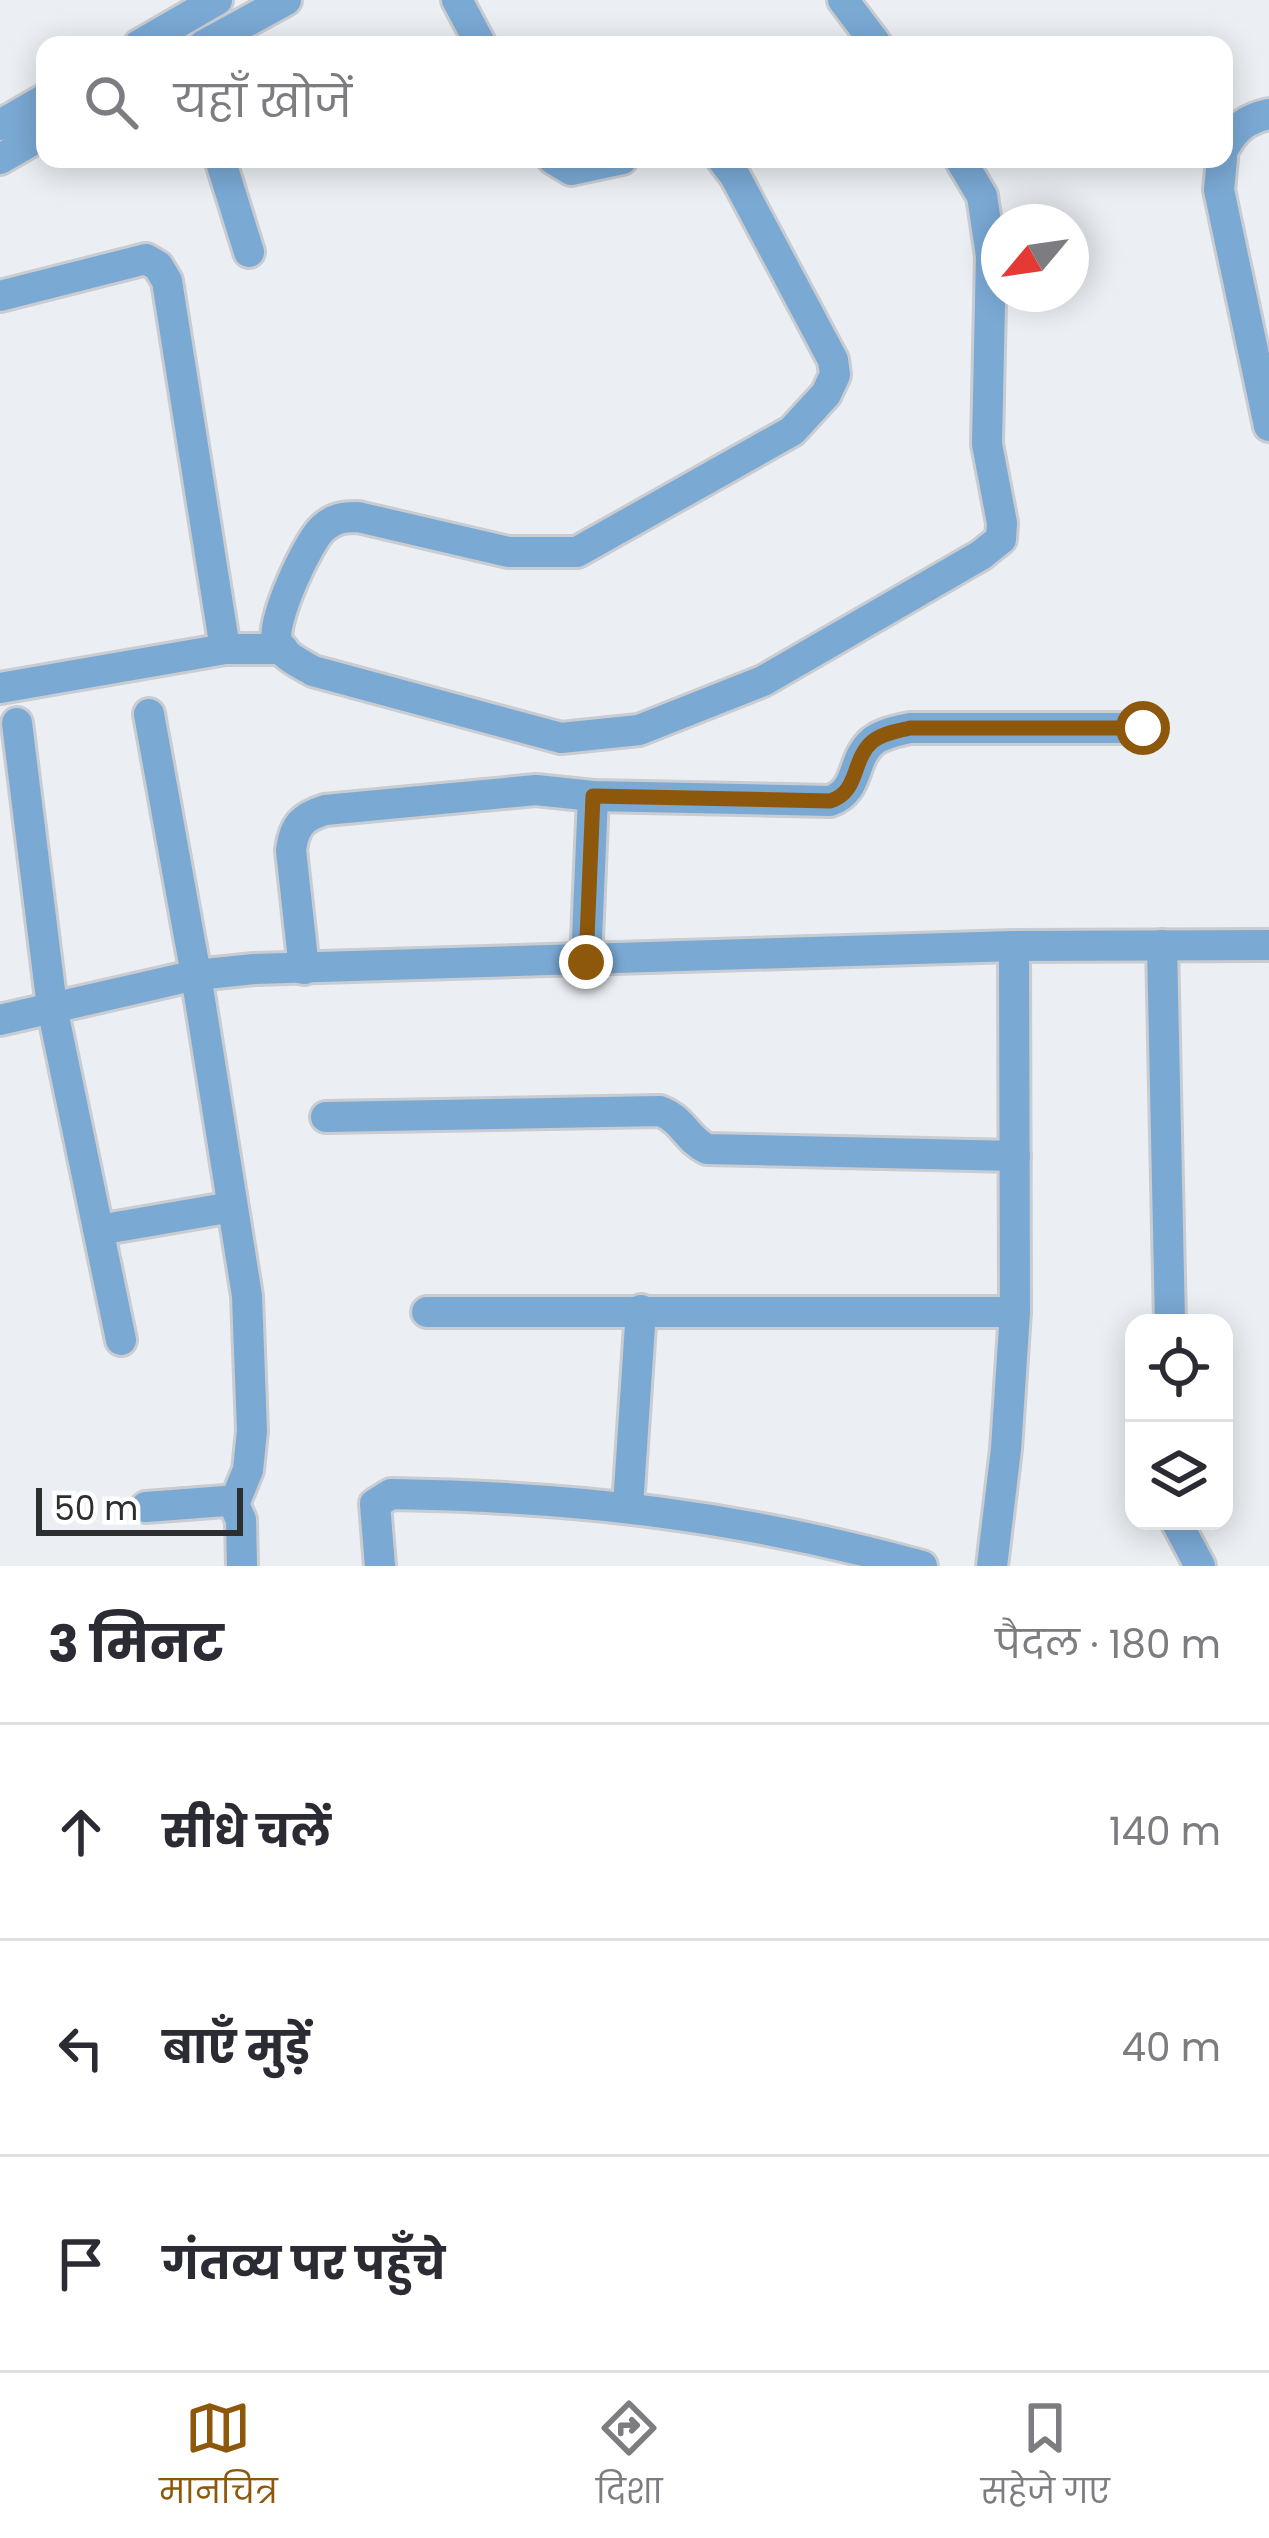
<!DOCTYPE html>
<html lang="hi">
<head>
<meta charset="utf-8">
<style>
  :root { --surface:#fff; --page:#f7f7f7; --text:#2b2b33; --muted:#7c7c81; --line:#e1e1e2; --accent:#8e580c }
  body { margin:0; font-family:Poppins,"Noto Sans Devanagari",sans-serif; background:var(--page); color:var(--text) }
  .controls { position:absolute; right:36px; bottom:36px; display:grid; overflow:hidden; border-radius:24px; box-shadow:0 6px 30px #0003 }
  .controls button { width:108px; height:108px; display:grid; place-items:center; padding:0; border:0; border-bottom:3px solid var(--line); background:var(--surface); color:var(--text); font:60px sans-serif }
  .compass { position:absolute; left:981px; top:204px; width:108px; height:108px; border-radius:50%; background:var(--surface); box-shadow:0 6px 30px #0003; rotate:241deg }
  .scale { position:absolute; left:36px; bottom:30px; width:207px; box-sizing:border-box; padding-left:12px; border:6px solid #2d2e30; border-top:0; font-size:33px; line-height:42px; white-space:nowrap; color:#2d2e30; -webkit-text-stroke:9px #fff; paint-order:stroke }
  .stop { position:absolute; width:36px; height:36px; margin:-27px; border:9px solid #8e580c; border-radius:50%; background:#fff }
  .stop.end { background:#8e580c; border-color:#fff; box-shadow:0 3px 12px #0008 }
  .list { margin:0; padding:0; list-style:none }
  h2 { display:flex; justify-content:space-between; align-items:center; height:156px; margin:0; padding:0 48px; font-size:51px }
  h2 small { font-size:39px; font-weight:400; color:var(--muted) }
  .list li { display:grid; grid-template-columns:78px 1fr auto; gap:36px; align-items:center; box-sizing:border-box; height:216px; padding:0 48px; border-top:3px solid var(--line) }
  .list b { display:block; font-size:45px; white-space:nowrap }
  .list em { font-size:39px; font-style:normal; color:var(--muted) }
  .icon { flex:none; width:66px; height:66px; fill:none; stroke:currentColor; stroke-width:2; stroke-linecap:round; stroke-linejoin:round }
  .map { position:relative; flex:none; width:1269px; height:1566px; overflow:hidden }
  .search { position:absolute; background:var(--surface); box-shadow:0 6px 30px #0003; left:36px; right:36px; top:36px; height:132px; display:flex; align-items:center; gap:30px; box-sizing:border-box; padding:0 42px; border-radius:24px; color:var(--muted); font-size:45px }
  .sheet { height:804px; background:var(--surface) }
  nav { display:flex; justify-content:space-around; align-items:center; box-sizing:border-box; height:168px; border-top:3px solid var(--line); background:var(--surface); font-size:33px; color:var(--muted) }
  nav a { display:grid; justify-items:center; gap:6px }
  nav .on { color:var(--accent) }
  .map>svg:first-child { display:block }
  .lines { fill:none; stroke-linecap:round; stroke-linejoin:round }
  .minor-casing { stroke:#c9ccd0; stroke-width:36 }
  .minor { stroke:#7aa9d4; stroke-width:30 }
  .route { stroke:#8e580c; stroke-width:15 }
</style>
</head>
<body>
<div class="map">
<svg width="1269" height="1566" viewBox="0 0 1269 1566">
  <rect width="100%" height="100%" fill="#ebeff3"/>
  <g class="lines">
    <g class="minor-casing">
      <g id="minor">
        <polyline points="457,0 481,45"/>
        <polyline points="843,0 877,45"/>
        <polyline points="139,45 217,0"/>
        <polyline points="204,45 286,0"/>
        <polyline points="0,125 45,99"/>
        <path d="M1224 148C1235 128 1246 119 1269 114"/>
        <polyline points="0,159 45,133"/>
        <polyline points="220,159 249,252"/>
        <polyline points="553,159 571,170 622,159"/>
        <path d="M722 159 735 176 833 360 835 375 826 394 792 431 577 552H508L358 517C344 517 334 518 323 528 308 541 271 621 277 641 282 656 300 663 313 671L561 738 639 730 763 681 981 555 1001 539 1002 523 987 444 991 256 982 196 960 159"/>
        <polyline points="1222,159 1219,190 1269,426"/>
        <polyline points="0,296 146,259 158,266 167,281 225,649"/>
        <polyline points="0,688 225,649 283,649"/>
        <polyline points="149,714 196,975 247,1296 252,1431 248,1470 234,1504"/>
        <polyline points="17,723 52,1007 121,1340"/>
        <polyline points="1162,945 1170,1323"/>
        <polyline points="1014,946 1015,1312"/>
        <polyline points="586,962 593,796"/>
        <path d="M304 969 291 850C294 826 302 817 325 810L536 790 593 796 830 801C860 791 851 759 873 741 884 733 897 731 910 728H1143"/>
        <polyline points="0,1020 196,975 254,969 1014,946 1269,945"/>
        <path d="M326 1117 660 1111C684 1120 686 1139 707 1149L1015 1156"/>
        <polyline points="99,1230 232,1207"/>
        <polyline points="427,1312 1015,1312 1006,1449 992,1566"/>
        <polyline points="628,1506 641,1310"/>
        <polyline points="146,1507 225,1501 234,1504 241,1520 242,1566"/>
        <polyline points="1176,1521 1200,1566"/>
        <path d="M380 1566 375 1504 391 1494C581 1497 739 1516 922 1566"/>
      </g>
    </g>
    <use href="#minor" class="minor"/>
  </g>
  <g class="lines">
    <path class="route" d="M586 962 593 796 830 801C860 792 851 759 873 741 884 733 898 731 910 728H1143"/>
  </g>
</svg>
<div class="controls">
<button><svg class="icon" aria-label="locate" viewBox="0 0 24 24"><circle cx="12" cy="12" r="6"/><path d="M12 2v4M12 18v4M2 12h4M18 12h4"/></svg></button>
<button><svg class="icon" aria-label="layers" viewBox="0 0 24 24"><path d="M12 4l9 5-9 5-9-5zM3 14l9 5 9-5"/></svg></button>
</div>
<svg class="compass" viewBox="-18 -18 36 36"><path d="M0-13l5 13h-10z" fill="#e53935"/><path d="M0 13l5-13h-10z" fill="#7c7c81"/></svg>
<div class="scale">50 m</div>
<div class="stop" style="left:1143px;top:728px"></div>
<div class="stop end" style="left:586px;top:962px"></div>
<div class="search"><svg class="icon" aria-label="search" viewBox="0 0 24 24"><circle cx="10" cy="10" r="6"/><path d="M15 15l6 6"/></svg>यहाँ खोजें</div>
</div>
<section class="sheet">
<h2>3 मिनट<small>पैदल · 180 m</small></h2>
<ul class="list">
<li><svg class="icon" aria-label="ahead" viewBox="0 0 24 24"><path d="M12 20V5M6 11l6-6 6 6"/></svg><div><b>सीधे चलें</b></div><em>140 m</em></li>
<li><svg class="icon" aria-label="left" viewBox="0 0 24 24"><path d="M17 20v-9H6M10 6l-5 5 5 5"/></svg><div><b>बाएँ मुड़ें</b></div><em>40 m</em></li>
<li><svg class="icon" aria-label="arrive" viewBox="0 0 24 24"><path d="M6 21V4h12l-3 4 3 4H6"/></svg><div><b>गंतव्य पर पहुँचे</b></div></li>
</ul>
</section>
<nav>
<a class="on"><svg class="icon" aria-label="map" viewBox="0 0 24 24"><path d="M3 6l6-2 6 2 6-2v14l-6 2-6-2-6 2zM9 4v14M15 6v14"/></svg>मानचित्र</a>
<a><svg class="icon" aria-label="directions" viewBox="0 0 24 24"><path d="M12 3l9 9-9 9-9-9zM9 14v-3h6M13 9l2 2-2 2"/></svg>दिशा</a>
<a><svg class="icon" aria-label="saved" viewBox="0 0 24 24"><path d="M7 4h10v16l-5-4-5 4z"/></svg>सहेजे गए</a>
</nav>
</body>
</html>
